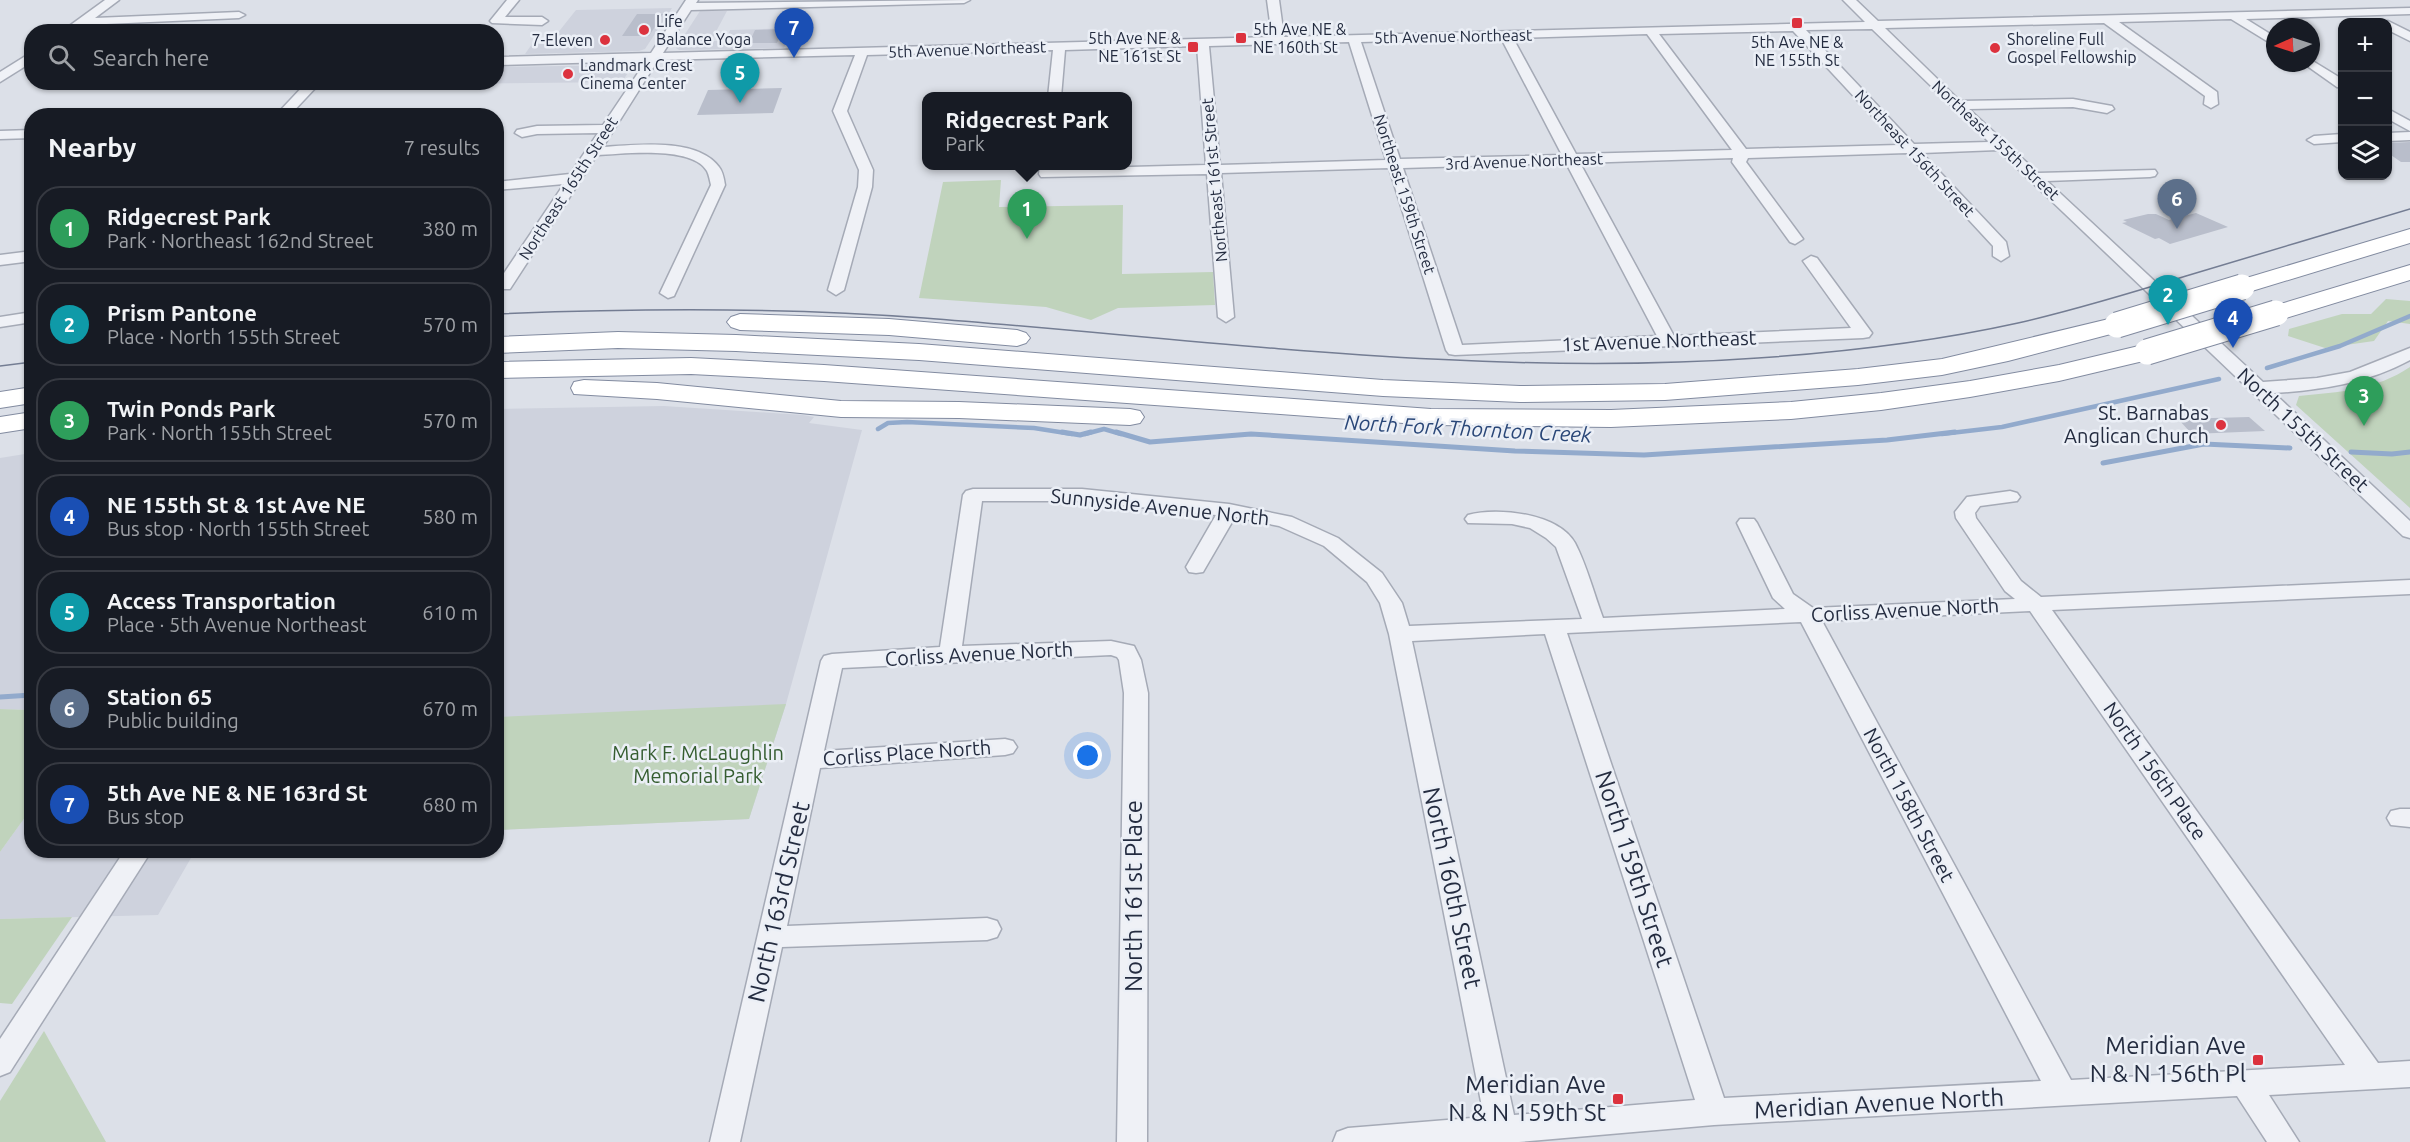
<!DOCTYPE html>
<html lang="en">
<head>
<meta charset="utf-8">
<style>
  :root { --surface:#171b24; --page:#242831; --text:#f1f3f6; --muted:#9ea1a6; --line:#363941; --accent:#8c9099 }
  body { margin:0; font-family:Ubuntu,sans-serif; background:var(--page); color:var(--text) }
  .controls { position:absolute; right:18px; top:18px; display:grid; overflow:hidden; border-radius:12px; box-shadow:0 2px 4px #0004 }
  .controls button { width:54px; height:54px; display:grid; place-items:center; padding:0; border:0; border-bottom:2px solid var(--line); background:var(--surface); color:var(--text); font:30px sans-serif }
  .compass { position:absolute; left:2266px; top:18px; width:54px; height:54px; border-radius:50%; background:var(--surface); box-shadow:0 2px 4px #0004; rotate:267deg }
  .you { position:absolute; left:1088px; top:756px; width:21px; height:21px; margin:-15px; border:4px solid #fff; border-radius:50%; background:#1a73e8; box-shadow:0 0 0 9px #1a73e833 }
  .badge { display:grid; place-items:center; width:39px; height:39px; border-radius:50%; background:var(--accent); color:#fff; font-size:20px; font-weight:700 }
  .pin { position:absolute; translate:-50% -50px; filter:drop-shadow(0 2px 3px #0008) }
  .pin::after { content:''; position:absolute; top:32px; width:21px; height:18px; background:inherit; clip-path:polygon(0 0,100% 0,50% 100%) }
  .popup { position:absolute; left:922px; top:92px; width:210px; height:78px; box-sizing:border-box; display:grid; place-content:center; border-radius:12px; background:var(--surface); filter:drop-shadow(0 2px 4px #0005); font-size:20px; white-space:nowrap; color:var(--muted) }
  .popup b { font-size:22px; color:var(--text) }
  .popup::after { content:''; position:absolute; left:50%; top:100%; margin-left:-12px; border:12px solid transparent; border-top-color:var(--surface) }
  .list { margin:0; padding:0; list-style:none }
  h2 { display:flex; justify-content:space-between; align-items:center; height:78px; margin:0; padding:0 24px; font-size:26px }
  h2 small { font-size:20px; font-weight:400; color:var(--muted) }
  .list li { display:grid; grid-template-columns:39px 1fr auto; gap:18px; align-items:center; box-sizing:border-box; height:84px; margin:0 12px 12px; padding:0 12px; border:2px solid var(--line); border-radius:24px }
  .list b { display:block; font-size:22px; white-space:nowrap }
  .list p { margin:0; font-size:20px; white-space:nowrap; color:var(--muted) }
  .list em { font-size:20px; font-style:normal; color:var(--muted) }
  .icon { flex:none; width:33px; height:33px; fill:none; stroke:currentColor; stroke-width:2; stroke-linecap:round; stroke-linejoin:round }
  .map { position:relative; flex:none; width:2410px; height:1142px; overflow:hidden }
  .search { position:absolute; background:var(--surface); box-shadow:0 2px 4px #0004; left:24px; top:24px; width:480px; height:66px; display:flex; align-items:center; gap:15px; box-sizing:border-box; padding:0 21px; border-radius:24px; color:var(--muted); font-size:22px }
  .panel { position:absolute; background:var(--surface); box-shadow:0 2px 4px #0004; left:24px; top:108px; width:480px; height:750px; border-radius:24px }
  .map>svg:first-child { display:block }
  .built { fill:#ced2dd }
  .green { fill:#c0d3bc }
  .lines { fill:none; stroke-linecap:round; stroke-linejoin:round }
  .stream-far1 { stroke:#92aacc; stroke-width:4.5 }
  .stream { stroke:#92aacc; stroke-width:5 }
  .building { fill:#b9becb }
  .minor-casing { stroke:#a5aab6; stroke-width:3 }
  .highway-casing { stroke:#828ba0; stroke-width:2 }
  .minor { fill:#eff1f6; fill-rule:evenodd }
  .highway { fill:#fff; fill-rule:evenodd }
  .tram { stroke:#747d93; stroke-width:1.5 }
  .highway-bridge-casing { stroke:#828ba0; stroke-width:27; stroke-linecap:butt }
  .highway-bridge { stroke:#fff; stroke-width:25 }
  .poi-dot { fill:#dc323e; stroke:#ebeff6; stroke-width:2 }
  .labels { text-anchor:middle; stroke-width:5; stroke-linejoin:round; paint-order:stroke }
  .far-poi-label { font-size:16px; fill:#242c40; stroke:#ebeff6; text-anchor:start }
  .far-street-label { font-size:16px; fill:#242c40; stroke:#ebeff6 }
  .street-label { font-size:20px; fill:#242c40; stroke:#ebeff6 }
  .poi-label { font-size:20px; fill:#242c40; stroke:#ebeff6; text-anchor:end }
  .park-label { font-size:20px; fill:#355d30; stroke:#ebeff6 }
  .water-label { font-size:21px; font-style:italic; fill:#2a4778; stroke:#ebeff6 }
  .near-street-label { font-size:24px; fill:#242c40; stroke:#ebeff6 }
  .near-poi-label { font-size:24px; fill:#242c40; stroke:#ebeff6; text-anchor:end }
</style>
</head>
<body>
<div class="map">
<svg width="2410" height="1142" viewBox="0 0 2410 1142">
  <rect width="100%" height="100%" fill="#dce0e8"/>
  <g class="built">
    <polygon points="672,8 645,49 639,51 525,54 532,44 549,44 576,10"/>
    <polygon points="700,11 727,11 711,41 725,41 730,30 792,28 784,48 679,50 676,48"/>
    <polygon points="633,65 622,82 449,84 496,82 497,67"/>
    <polygon points="664,406 803,415 814,417 809,423 862,430 786,704 749,819 497,830 496,409"/>
    <polygon points="31,453 31,710 0,709 0,458"/>
    <polygon points="31,809 32,850 195,851 158,915 0,919 0,852"/>
  </g>
  <g class="green">
    <polygon points="1001,180 999,207 1123,205 1122,274 1213,272 1215,305 1118,308 1091,320 1046,307 919,298 943,182"/>
    <polygon points="2386,299 2410,301 2410,324 2388,321 2374,341 2325,348 2288,336 2289,329 2342,314 2371,314"/>
    <path d="M2410 367V508L2296 405 2299 396C2339 392 2376 390 2410 367Z"/>
    <polygon points="786,704 749,819 497,830 497,717"/>
    <polygon points="0,709 31,710 31,809 0,852"/>
    <polygon points="72,917 12,1004 0,1003 0,919"/>
    <polygon points="44,1031 106,1142 0,1142 0,1101"/>
  </g>
  <g class="lines">
    <g class="stream-far1">
      <polyline points="2267,368 2340,346 2410,316"/>
      <polyline points="878,429 888,423 907,422 1034,428 1072,434"/>
      <polyline points="1085,434 1104,429 1121,434"/>
      <polyline points="1942,434 2002,427 2219,379"/>
    </g>
    <g class="stream">
      <polyline points="1062,432 1080,435 1091,432"/>
      <polyline points="1116,432 1150,442 1251,434 1515,451 1644,455 1887,440 1955,432"/>
      <polyline points="2351,452 2392,454 2410,452"/>
      <polyline points="2103,463 2204,444 2290,448"/>
      <polyline points="0,697 32,695"/>
    </g>
  </g>
  <g class="building">
    <polygon points="637,14 663,14 649,36 622,36"/>
    <polygon points="783,29 777,43 749,43 755,30"/>
    <polygon points="782,88 773,113 697,115 708,90"/>
    <polygon points="2410,142 2410,162 2401,162 2388,153 2388,143"/>
    <polygon points="2196,213 2228,227 2170,244 2159,238 2155,239 2122,223 2127,222 2123,220 2148,214 2156,214 2169,220"/>
    <polygon points="2249,417 2265,431 2192,434 2178,419"/>
  </g>
  <g class="lines">
    <g class="minor-casing">
      <g id="minor">
        <polygon points="105,0 119,0 95,18 239,12 245,15 239,18 84,25 76,32 61,32"/>
        <polygon points="507,0 519,0 505,17 542,17 548,21 542,25 492,23 490,21"/>
        <path d="M686 0H698L696 3 970 0 964 3 691 10 663 53 1272 37 1267 0H1279L1284 37 1865 22 1843 0H1856L1878 21 2410 8V14L2246 19 2275 37V46L2231 19 2119 22 2217 92 2218 104 2211 108 2204 104 2205 96 2104 23 1885 28 1960 101 2073 99 2112 106 2114 109 2107 113 2073 107 1969 109 2038 173 2155 170 2157 173 2155 176 2150 177 2047 181 2263 382 2317 378 2350 372 2410 348V360C2368 383 2321 390 2274 393L2410 521V538L2403 536 1998 150 1922 153 2006 242 2009 256 2001 261 1993 256V246L1907 153 1748 158 1746 162 1803 239 1795 244 1790 242 1732 162 1733 158 1580 163 1674 336 1851 328 1803 261 1811 256 1817 258 1872 333 1869 337 1863 338 1455 355 1449 354 1446 350 1389 168 1221 173 1234 317 1226 322 1218 317 1207 174 1041 177 1039 174 1040 166H1054V169L1206 165 1197 46 1065 50 1061 97H1048L1053 50 867 55 847 111 873 170 872 187 844 290 836 295 828 290 858 187 859 170 833 111 855 55 658 60 603 147C635 145 697 137 719 167 723 172 724 179 725 185L674 296 668 298 660 293 711 185C710 181 709 175 707 171 692 145 623 154 597 155L510 289H498L496 285 564 184 496 190V182L570 174 598 133 537 134 522 137 515 133 517 130 537 126 603 125 646 61 496 65V57L651 53ZM1872 29 1989 142 1914 144 1806 30ZM1793 31 1899 145 1746 149 1659 34ZM1647 34 1732 150 1576 154 1513 38ZM1501 38 1562 155 1400 159 1361 42ZM1349 42 1386 160 1220 165 1209 46ZM1566 163 1657 336 1462 345 1403 168Z"/>
        <polygon points="2388,21 2410,32 2410,41 2388,30 2388,22 2384,22"/>
        <polygon points="32,52 32,62 0,82 0,72"/>
        <polygon points="2311,60 2342,79 2342,88 2337,87 2303,63 2311,63"/>
        <polygon points="307,82 321,82 289,116 275,116"/>
        <polygon points="2388,109 2410,121 2410,131 2388,119"/>
        <polygon points="32,130 32,138 0,139 0,131"/>
        <polygon points="2410,132 2410,140 2388,141 2388,133"/>
        <polygon points="2342,134 2342,142 2314,144 2307,140 2314,136"/>
        <polygon points="32,251 32,261 0,265 0,255"/>
        <polygon points="32,312 32,322 0,327 0,317"/>
        <path d="M973 489H1082L1229 504 1292 517 1338 538 1382 573 1402 603 1409 626 1582 619 1556 547 1546 538 1530 528 1512 524 1468 523 1465 519 1468 515C1497 507 1558 513 1575 543 1587 566 1594 594 1603 618L1785 609 1773 598 1737 523 1740 519H1754L1757 523 1793 594 1813 608 2015 599 2005 591 1956 518 1955 512 1967 497 2010 491 2017 493 2020 497 2017 501 1980 506 1975 513 1976 518 2021 581 2041 597 2410 580V594L2052 610 2378 1063 2410 1061V1087L2269 1095 2299 1142H2267L2237 1096 1714 1125 1519 1142H1333L1337 1132 1348 1128 1484 1117 1389 634 1380 603 1367 582 1324 546 1279 526 1235 517 1203 572 1196 573 1189 572 1186 567 1216 515 1082 501H982L962 646 1111 641 1134 646 1141 660 1148 693 1147 1142H1117L1124 693 1119 660 1117 657 1111 655 842 668 824 751 1005 739 1013 741 1017 747 1013 753 1005 755 820 768 787 926 987 918 997 921 1001 929 997 937 987 940 782 947 740 1142H710L821 661 824 656 832 654 940 647 963 495 966 491ZM2030 611 2345 1065 2071 1080 1822 621ZM1801 622 2041 1081 1724 1098 1567 633ZM1545 634 1695 1100 1514 1115 1412 641Z"/>
        <polygon points="2400,809 2410,809 2410,827 2391,825 2387,818 2391,811"/>
        <polygon points="125,850 152,850 10,1072 0,1076 0,1039"/>
      </g>
    </g>
    <g class="highway-casing">
      <g id="highway">
        <polygon points="2410,229 2410,243 2242,294 2233,292 2230,287 2233,282"/>
        <polygon points="2410,265 2410,280 2276,321 2267,318 2263,313 2267,308"/>
        <polygon points="740,314 889,319 1017,330 1026,333 1030,338 1026,343 1017,346 889,335 740,330 731,327 727,322 731,317"/>
        <polygon points="2117,317 2126,320 2130,325 2126,330 2008,361 1942,375 1858,385 1665,400 1520,402 1383,396 919,360 736,351 618,348 496,353 496,337 618,332 736,335 919,344 1383,380 1520,386 1665,384 1858,369 1942,359"/>
        <polygon points="2147,344 2156,346 2160,352 2156,358 2059,381 1970,397 1881,410 1791,419 1611,427 1431,425 824,381 691,374 496,378 496,362 691,358 824,365 1431,409 1611,410 1791,402 1881,393 1970,381 2059,365"/>
        <polygon points="584,380 657,383 841,401 959,402 1130,409 1140,411 1144,417 1140,423 1130,425 959,418 841,417 657,399 574,394 571,388 574,382"/>
        <polygon points="32,387 32,403 0,408 0,392"/>
        <polygon points="32,412 32,428 0,433 0,417"/>
      </g>
    </g>
    <use href="#minor" class="minor"/>
    <use href="#highway" class="highway"/>
    <g class="tram">
      <path d="M496 314C639 308 781 307 924 318 1202 339 1478 378 1758 358 1845 352 1932 342 2018 323 2075 310 2131 293 2186 276 2261 254 2335 231 2410 209"/>
      <polyline points="0,366 32,362"/>
    </g>
    <g class="highway-bridge-casing">
      <g id="highway-bridge">
        <polyline points="2117,325 2242,287"/>
        <polyline points="2147,352 2276,313"/>
      </g>
    </g>
    <use href="#highway-bridge" class="highway-bridge"/>
  </g>
  <g class="poi-dot">
    <rect x="1791" y="17" width="12" height="12" rx="3"/>
    <circle cx="644" cy="30" r="6"/>
    <rect x="1235" y="32" width="12" height="12" rx="3"/>
    <circle cx="605" cy="40" r="6"/>
    <rect x="1187" y="41" width="12" height="12" rx="3"/>
    <circle cx="1995" cy="48" r="6"/>
    <circle cx="568" cy="74" r="6"/>
    <circle cx="2221" cy="425" r="6"/>
    <rect x="2252" y="1054" width="12" height="12" rx="3"/>
    <rect x="1612" y="1093" width="12" height="12" rx="3"/>
  </g>
  <g class="labels">
    <g class="far-poi-label">
      <text x="656" y="27">Life<tspan x="656" dy="18">Balance Yoga</tspan></text>
      <text x="1253" y="35">5th Ave NE &amp;<tspan x="1253" dy="18">NE 160th St</tspan></text>
      <text x="1181" y="44" text-anchor="end">5th Ave NE &amp;<tspan x="1181" dy="18">NE 161st St</tspan></text>
      <text x="2007" y="45">Shoreline Full<tspan x="2007" dy="18">Gospel Fellowship</tspan></text>
      <text x="593" y="46" text-anchor="end">7-Eleven</text>
      <text x="1797" y="48" text-anchor="middle">5th Ave NE &amp;<tspan x="1797" dy="18">NE 155th St</tspan></text>
      <text x="580" y="71">Landmark Crest<tspan x="580" dy="18">Cinema Center</tspan></text>
    </g>
    <g class="far-street-label">
      <text transform="translate(1453 36) rotate(-1)" y="6">5th Avenue Northeast</text>
      <text transform="translate(967 49) rotate(-2)" y="6">5th Avenue Northeast</text>
      <text transform="translate(1996 140) rotate(43)" y="6">Northeast 155th Street</text>
      <text transform="translate(1915 153) rotate(47)" y="6">Northeast 156th Street</text>
      <text transform="translate(1524 161) rotate(-2)" y="6">3rd Avenue Northeast</text>
      <text transform="translate(1214 180) rotate(-95)" y="6">Northeast 161st Street</text>
      <text transform="translate(568 188) rotate(-57)" y="6">Northeast 165th Street</text>
      <text transform="translate(1405 194) rotate(72)" y="6">Northeast 159th Street</text>
    </g>
    <g class="street-label">
      <text transform="translate(1659 341) rotate(-2)" y="7">1st Avenue Northeast</text>
      <text transform="translate(2303 430) rotate(43)" y="7">North 155th Street</text>
      <text transform="translate(1160 507) rotate(6)" y="7">Sunnyside Avenue North</text>
      <text transform="translate(1905 610) rotate(-3)" y="7">Corliss Avenue North</text>
      <text transform="translate(979 654) rotate(-3)" y="7">Corliss Avenue North</text>
      <text transform="translate(907 753) rotate(-4)" y="7">Corliss Place North</text>
      <text transform="translate(2155 771) rotate(55)" y="7">North 156th Place</text>
      <text transform="translate(1909 805) rotate(62)" y="7">North 158th Street</text>
    </g>
    <g class="poi-label">
      <text x="2209" y="420">St. Barnabas<tspan x="2209" dy="23">Anglican Church</tspan></text>
    </g>
    <g class="park-label">
      <text x="698" y="760">Mark F. McLaughlin<tspan x="698" dy="23">Memorial Park</tspan></text>
    </g>
    <g class="water-label">
      <text transform="translate(1468 429) rotate(3)" y="7">North Fork Thornton Creek</text>
    </g>
    <g class="near-street-label">
      <text transform="translate(1634 869) rotate(72)" y="8">North 159th Street</text>
      <text transform="translate(1452 888) rotate(78)" y="8">North 160th Street</text>
      <text transform="translate(1134 896) rotate(-90)" y="8">North 161st Place</text>
      <text transform="translate(779 902) rotate(-77)" y="8">North 163rd Street</text>
      <text transform="translate(1879 1104) rotate(-3)" y="8">Meridian Avenue North</text>
    </g>
    <g class="near-poi-label">
      <text x="2246" y="1054">Meridian Ave<tspan x="2246" dy="28">N &amp; N 156th Pl</tspan></text>
      <text x="1606" y="1093">Meridian Ave<tspan x="1606" dy="28">N &amp; N 159th St</tspan></text>
    </g>
  </g>
</svg>
<div class="controls">
<button>+</button>
<button>−</button>
<button><svg class="icon" aria-label="layers" viewBox="0 0 24 24"><path d="M12 4l9 5-9 5-9-5zM3 14l9 5 9-5"/></svg></button>
</div>
<svg class="compass" viewBox="-18 -18 36 36"><path d="M0-13l5 13h-10z" fill="#e53935"/><path d="M0 13l5-13h-10z" fill="#9ea1a6"/></svg>
<div class="you"></div>
<div class="pin badge" style="left:1027px;top:239px;background:#2e9e5b">1</div>
<div class="popup"><b>Ridgecrest Park</b>Park</div>
<div class="pin badge" style="left:2168px;top:325px;background:#0f9aa8">2</div>
<div class="pin badge" style="left:2364px;top:426px;background:#2e9e5b">3</div>
<div class="pin badge" style="left:2233px;top:348px;background:#1a4fb4">4</div>
<div class="pin badge" style="left:740px;top:103px;background:#0f9aa8">5</div>
<div class="pin badge" style="left:2177px;top:229px;background:#5c6f8a">6</div>
<div class="pin badge" style="left:794px;top:58px;background:#1a4fb4">7</div>
<div class="search"><svg class="icon" aria-label="search" viewBox="0 0 24 24"><circle cx="10" cy="10" r="6"/><path d="M15 15l6 6"/></svg>Search here</div>
<section class="panel">
<h2>Nearby<small>7 results</small></h2>
<ul class="list">
<li><span class="badge" style="background:#2e9e5b">1</span><div><b>Ridgecrest Park</b><p>Park · Northeast 162nd Street</p></div><em>380 m</em></li>
<li><span class="badge" style="background:#0f9aa8">2</span><div><b>Prism Pantone</b><p>Place · North 155th Street</p></div><em>570 m</em></li>
<li><span class="badge" style="background:#2e9e5b">3</span><div><b>Twin Ponds Park</b><p>Park · North 155th Street</p></div><em>570 m</em></li>
<li><span class="badge" style="background:#1a4fb4">4</span><div><b>NE 155th St &amp; 1st Ave NE</b><p>Bus stop · North 155th Street</p></div><em>580 m</em></li>
<li><span class="badge" style="background:#0f9aa8">5</span><div><b>Access Transportation</b><p>Place · 5th Avenue Northeast</p></div><em>610 m</em></li>
<li><span class="badge" style="background:#5c6f8a">6</span><div><b>Station 65</b><p>Public building</p></div><em>670 m</em></li>
<li><span class="badge" style="background:#1a4fb4">7</span><div><b>5th Ave NE &amp; NE 163rd St</b><p>Bus stop</p></div><em>680 m</em></li>
</ul>
</section>
</div>
</body>
</html>
